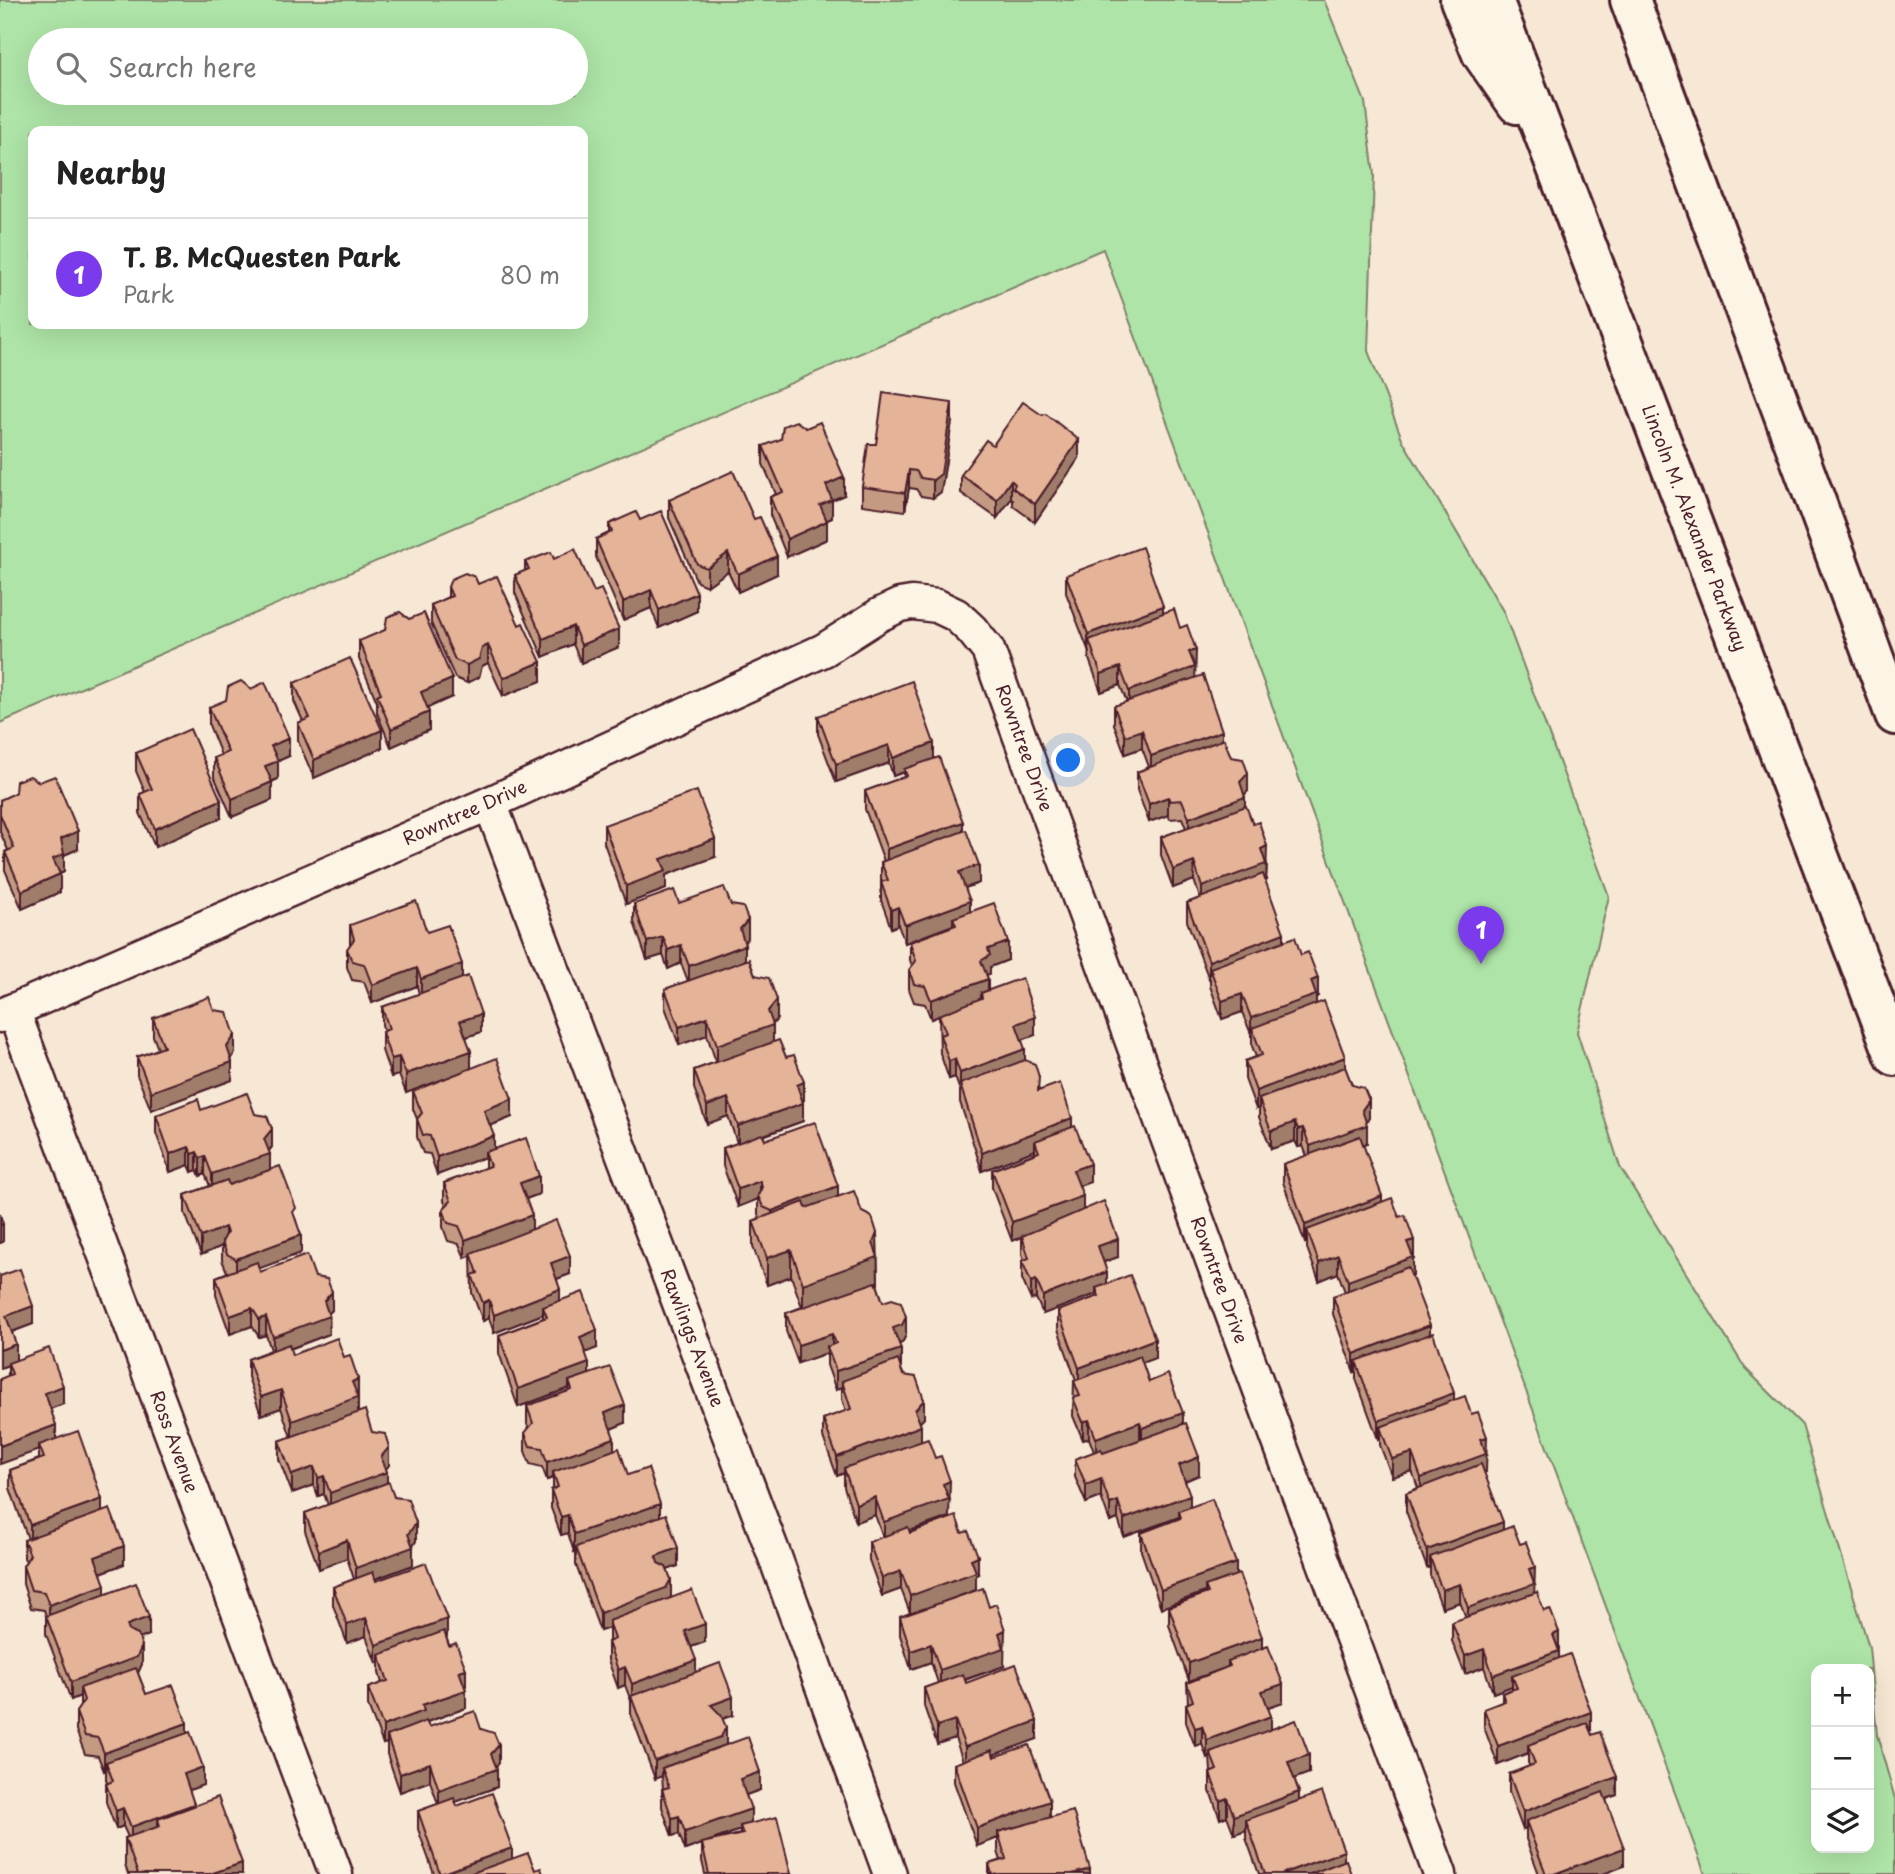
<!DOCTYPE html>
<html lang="en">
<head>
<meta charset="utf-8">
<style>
  :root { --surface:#fff; --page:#f6f6f6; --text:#222; --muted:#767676; --line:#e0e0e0; --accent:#7c3aed }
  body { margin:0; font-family:"Playpen Sans",sans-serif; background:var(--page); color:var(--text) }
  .controls { position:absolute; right:21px; bottom:21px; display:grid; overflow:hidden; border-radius:14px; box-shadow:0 7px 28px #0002 }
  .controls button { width:63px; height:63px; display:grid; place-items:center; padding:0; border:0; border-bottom:2px solid var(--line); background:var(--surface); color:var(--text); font:35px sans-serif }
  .you { position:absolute; left:1069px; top:761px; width:24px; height:24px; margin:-18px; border:5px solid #fff; border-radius:50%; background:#1a73e8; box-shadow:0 0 0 10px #1a73e833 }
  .badge { display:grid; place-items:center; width:46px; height:46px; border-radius:50%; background:var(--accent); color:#fff; font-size:23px; font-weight:700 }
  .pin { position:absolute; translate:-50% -58px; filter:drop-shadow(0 2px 4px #0008) }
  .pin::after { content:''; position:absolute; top:37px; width:24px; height:21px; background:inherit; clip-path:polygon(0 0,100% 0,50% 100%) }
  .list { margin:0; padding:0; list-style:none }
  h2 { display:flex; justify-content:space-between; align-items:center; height:91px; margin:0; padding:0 28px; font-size:30px }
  h2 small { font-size:23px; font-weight:400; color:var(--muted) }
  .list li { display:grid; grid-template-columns:46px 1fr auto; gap:21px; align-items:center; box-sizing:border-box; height:112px; padding:0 28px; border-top:2px solid var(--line) }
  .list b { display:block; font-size:26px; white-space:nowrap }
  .list p { margin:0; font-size:23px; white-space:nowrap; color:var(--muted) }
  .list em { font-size:23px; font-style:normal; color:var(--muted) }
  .icon { flex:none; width:38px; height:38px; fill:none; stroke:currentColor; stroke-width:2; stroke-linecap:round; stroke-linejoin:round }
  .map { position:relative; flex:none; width:1895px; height:1874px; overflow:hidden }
  .search { position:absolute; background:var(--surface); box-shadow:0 7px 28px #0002; left:28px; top:28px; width:560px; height:77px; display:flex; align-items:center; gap:18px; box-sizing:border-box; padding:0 24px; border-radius:38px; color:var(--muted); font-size:26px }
  .panel { position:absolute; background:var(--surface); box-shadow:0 7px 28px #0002; left:28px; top:126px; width:560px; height:203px; border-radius:14px }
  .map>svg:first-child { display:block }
  .green { fill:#aee4a7; stroke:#7c8269; stroke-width:2; fill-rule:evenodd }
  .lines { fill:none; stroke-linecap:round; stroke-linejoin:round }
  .minor-casing { stroke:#4a1f2b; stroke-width:37 }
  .motorway-casing { stroke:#4a1f2b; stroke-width:44 }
  .minor { stroke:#fcf5e5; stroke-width:32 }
  .motorway { stroke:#fcf5e5; stroke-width:38 }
  .wall { fill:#c59a82; stroke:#4a1f2b; stroke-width:2; fill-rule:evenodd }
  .shaded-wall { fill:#a07d6a; stroke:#4a1f2b; stroke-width:2 }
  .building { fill:#e5b397; stroke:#4a1f2b; stroke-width:2 }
  .labels { text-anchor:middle; stroke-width:5; stroke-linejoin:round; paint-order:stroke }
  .street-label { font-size:18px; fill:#4a1f2b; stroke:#fcf5e5 }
</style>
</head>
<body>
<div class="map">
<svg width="1895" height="1874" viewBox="0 0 1895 1874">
  <rect width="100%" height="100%" fill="#f7e8d5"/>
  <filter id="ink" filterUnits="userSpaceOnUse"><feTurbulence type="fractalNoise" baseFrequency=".0143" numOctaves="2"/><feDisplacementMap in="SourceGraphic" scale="14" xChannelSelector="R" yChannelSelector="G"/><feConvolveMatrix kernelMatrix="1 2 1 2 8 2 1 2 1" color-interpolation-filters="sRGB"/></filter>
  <g filter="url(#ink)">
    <path class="green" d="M0 0H1324L1365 102 1374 175 1368 351 1403 441 1503 611 1609 896 1577 1032 1620 1167 1745 1368 1802 1425 1869 1647 1877 1735 1895 1799V1874H1705L1103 249 0 723ZM40 40H576V93H40ZM33 131H583V324H33ZM1816 1669H1869V1848H1816Z"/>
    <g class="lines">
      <g class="minor-casing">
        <g id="minor">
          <polyline points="490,803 775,1557 890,1874"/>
          <polyline points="13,1010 336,1874"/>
          <polyline points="0,1016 490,803 824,650 879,615 900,605 912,603 937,606 956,615 972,630 988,650 1272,1423 1440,1874"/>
        </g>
      </g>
      <g class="motorway-casing">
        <g id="motorway">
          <polyline points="1460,0 1482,54 1517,104"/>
          <polyline points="1493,0 1895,1056"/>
          <polyline points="1630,0 1895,715"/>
        </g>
      </g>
      <use href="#minor" class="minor"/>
      <use href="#motorway" class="motorway"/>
    </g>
    <g class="wall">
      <polygon points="952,421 941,492 933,498 921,496 916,489 909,488 905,511 862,505 862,487 876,444"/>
      <polygon points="993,445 1079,458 1035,522 1013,506 1013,500 1011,499 997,518 961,493 961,475"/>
      <polygon points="763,446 844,495 832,500 832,518 827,520 827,539 787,557 770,515 770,497 776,494 763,464"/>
      <polygon points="669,500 777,574 738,592 728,571 707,586 697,582 669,518"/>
      <polygon points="640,520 697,611 659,628 651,608 623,620 596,557 596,539 609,533 609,524"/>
      <polygon points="554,559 594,592 619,647 581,663 573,644 543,657 515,593 515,575 525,571 525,562"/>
      <polygon points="1066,575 1163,613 1196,668 1195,668 1195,678 1231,757 1248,791 1244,795 1245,806 1267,864 1266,882 1265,882 1284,941 1318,996 1316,997 1316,1004 1345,1067 1352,1085 1369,1118 1366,1122 1367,1143 1363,1144 1382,1202 1414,1258 1413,1259 1413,1275 1412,1276 1430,1334 1454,1400 1487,1455 1486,1455 1486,1472 1484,1473 1503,1530 1535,1585 1534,1585 1534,1593 1544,1611 1559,1632 1559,1658 1591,1730 1590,1730 1617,1795 1606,1799 1624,1866 1603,1874 1539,1874 1526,1839 1526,1829 1523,1830 1509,1792 1509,1774 1530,1766 1528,1763 1528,1753 1498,1765 1484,1727 1484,1709 1502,1702 1502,1693 1512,1689 1512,1686 1493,1693 1484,1667 1465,1674 1452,1641 1452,1622 1466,1618 1460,1602 1442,1608 1430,1575 1430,1567 1427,1568 1406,1511 1406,1493 1418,1488 1412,1471 1392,1477 1380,1445 1380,1438 1378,1439 1356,1379 1356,1371 1354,1372 1333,1314 1333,1296 1345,1292 1338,1273 1319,1281 1307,1248 1307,1242 1305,1243 1283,1182 1283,1164 1307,1156 1303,1146 1298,1147 1295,1141 1271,1149 1259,1117 1259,1108 1256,1109 1245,1079 1245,1061 1256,1057 1252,1046 1252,1036 1242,1012 1222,1019 1210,986 1210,979 1209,979 1187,921 1187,903 1200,898 1194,880 1173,888 1161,855 1161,837 1186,828 1182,818 1170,819 1168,815 1149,822 1137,790 1137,772 1149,767 1142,748 1125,754 1114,724 1114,706 1127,702 1120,685 1101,692 1089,659 1089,652 1066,593"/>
      <polygon points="478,584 541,681 503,696 488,663 482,666 479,677 467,683 455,678 431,623 431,605 448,597 448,587"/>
      <polygon points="359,641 452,697 428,708 429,730 391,747 377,713 377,702 359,659"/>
      <polygon points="294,683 382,748 314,778 298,741 298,723 303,721 294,701"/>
      <polygon points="209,707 289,756 278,761 278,779 272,782 272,800 232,817 214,776 214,758 221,755 209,725"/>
      <polygon points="818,716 934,758 963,831 979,883 965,888 970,912 1008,960 990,967 990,973 986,976 988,990 1035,1035 1022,1040 1025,1060 1039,1090 1072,1127 1090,1182 1079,1186 1083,1210 1118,1257 1104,1262 1107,1283 1155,1358 1142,1362 1149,1382 1183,1424 1199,1475 1185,1481 1190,1507 1236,1575 1262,1648 1283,1702 1268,1707 1271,1729 1309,1773 1294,1778 1299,1800 1344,1861 1351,1874 1259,1874 1246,1838 1246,1830 1234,1834 1227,1816 1220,1819 1210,1791 1210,1773 1211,1772 1210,1757 1207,1758 1202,1744 1195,1746 1186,1722 1186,1704 1188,1703 1187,1683 1189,1681 1169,1625 1169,1607 1205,1594 1205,1592 1161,1608 1141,1551 1141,1533 1179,1519 1179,1517 1124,1537 1118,1519 1110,1522 1101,1497 1086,1503 1075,1477 1075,1459 1094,1452 1089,1438 1083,1440 1073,1416 1074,1381 1076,1380 1058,1329 1058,1311 1096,1297 1096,1294 1043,1314 1036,1298 1031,1300 1022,1279 1022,1261 1024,1260 1022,1254 1022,1237 1012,1241 992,1188 992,1170 1035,1153 1035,1150 982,1171 960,1102 960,1091 955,1077 949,1079 940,1053 939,1016 931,1019 925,1004 914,1002 909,989 909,970 912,966 910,960 910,942 953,925 905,943 898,925 891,928 881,900 881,862 884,861 865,809 865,791 904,777 904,772 893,776 889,763 836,782 818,734"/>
      <polygon points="136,753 221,818 155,847 140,813 140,794 145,792 136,771"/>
      <polygon points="0,800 78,849 64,855 64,872 60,874 60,892 22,909 5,870 5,852 8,850 0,832"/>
      <polygon points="604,825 715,857 666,875 666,889 626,904 604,843"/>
      <polygon points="679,903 731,905 748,938 744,942 745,960 755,975 777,1019 773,1024 773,1042 804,1100 802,1101 803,1121 763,1136 765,1140 838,1197 862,1212 877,1233 878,1284 877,1284 883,1302 906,1335 902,1343 899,1344 900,1367 924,1418 920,1422 921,1441 935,1458 950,1500 949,1500 949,1517 910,1531 910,1533 978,1574 976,1575 976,1590 1004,1649 1004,1666 965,1680 966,1683 1037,1739 994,1754 994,1757 1050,1818 1090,1874 989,1874 989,1864 1001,1861 998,1851 998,1838 977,1846 954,1782 954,1764 963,1761 955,1738 937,1744 924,1706 924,1688 938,1683 931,1662 911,1669 900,1635 900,1617 910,1613 901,1589 882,1596 869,1560 869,1542 883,1537 875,1515 856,1522 844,1487 844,1473 837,1476 823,1437 823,1419 846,1411 842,1399 842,1387 836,1390 827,1365 827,1353 798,1363 786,1331 786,1313 802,1307 791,1276 767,1285 753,1247 753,1221 760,1218 758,1214 758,1199 738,1207 723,1166 723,1148 737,1143 728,1116 707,1124 694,1088 694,1070 716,1062 707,1035 679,1045 665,1007 665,989 688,981 681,963 668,969 663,955 647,960 634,922 634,904"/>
      <path d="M350 925 427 932 462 978 481 1032 466 1037 471 1068 512 1117 490 1126 494 1149 539 1194 526 1199 532 1230 570 1274 557 1279 560 1301 597 1348 585 1352 589 1374 625 1423 611 1429 614 1450 628 1475 660 1517 678 1566 667 1570 670 1598 705 1642 691 1647 696 1672 733 1715 722 1719 725 1745 760 1790 746 1795 751 1823 791 1874H705L702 1861V1844L685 1850 679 1834 672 1836 662 1807V1789H663L662 1776 655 1779 631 1714V1701L625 1685 618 1688 608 1660V1642L609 1641V1628L600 1631 576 1565V1551L574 1552 568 1533 561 1535 551 1508V1490L553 1489V1478L547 1480 542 1467 530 1464 525 1451V1433L529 1429 527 1424V1406L569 1391V1388L518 1407 499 1353V1335L543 1318V1314L494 1333 489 1318 483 1321 472 1293 471 1255 465 1258 459 1244 448 1241 443 1227V1209L446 1206 444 1201V1183L485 1168V1157L437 1175 430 1154 423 1153 417 1137V1119L413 1109V1091L434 1082 406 1093 399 1075 391 1077 382 1050V1032L384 1031 382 1025V1007L419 994 417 986 372 1003 364 982 352 980 347 967V949L350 945ZM740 1830V1834L711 1841Z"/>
      <polygon points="214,1010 235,1053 231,1060 232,1080 151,1110 137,1075 137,1057 158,1049 153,1036 153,1018"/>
      <polygon points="201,1110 255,1114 272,1147 269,1151 270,1170 296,1220 301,1253 259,1268 260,1272 315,1277 332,1310 328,1314 329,1334 290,1349 292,1355 344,1357 358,1379 358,1412 372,1432 389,1465 386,1469 387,1483 416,1541 413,1546 413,1565 375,1579 376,1581 446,1637 466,1687 466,1708 427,1722 429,1727 481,1729 499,1763 496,1766 497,1787 455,1802 457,1806 512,1858 543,1874 434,1874 418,1829 418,1811 438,1804 430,1781 400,1792 387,1754 387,1743 383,1744 368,1706 368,1688 382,1683 379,1673 379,1662 376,1663 366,1636 347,1643 333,1605 333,1587 354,1579 347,1558 319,1569 305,1531 305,1513 328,1505 324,1494 318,1496 314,1485 292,1493 279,1459 279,1441 291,1437 281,1408 261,1415 248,1377 248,1359 271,1350 266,1335 259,1337 252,1326 230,1334 216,1295 216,1277 228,1272 227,1272 222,1260 222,1246 201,1255 185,1213 185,1195 210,1186 205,1174 200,1176 197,1170 192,1172 189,1165 170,1172 156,1133 156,1115"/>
      <polygon points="0,1276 33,1324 12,1332 16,1360 63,1404 50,1408 56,1439 102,1512 124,1564 101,1573 105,1594 149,1635 139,1639 142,1664 138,1673 146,1694 187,1732 203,1785 189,1790 194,1806 242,1874 128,1874 125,1865 125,1838 128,1837 123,1826 116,1829 106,1802 106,1784 107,1783 106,1780 106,1770 104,1771 98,1756 85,1754 76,1730 76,1712 80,1707 80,1696 71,1700 46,1634 46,1616 44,1610 31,1608 23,1584 23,1566 26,1561 24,1558 24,1540 28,1539 10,1488 10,1470 39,1459 39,1450 8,1375 8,1365 0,1368"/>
    </g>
    <g class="shaded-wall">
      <polygon points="952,403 952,421 941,492 933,498 933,480"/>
      <polygon points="1079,440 1079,458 1035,522 1035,504"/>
      <polygon points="909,470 909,488 905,511 905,493"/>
      <polygon points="844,477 844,495 832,500 832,518 820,523 820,505 826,485"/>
      <polygon points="1011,480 1011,499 997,518 997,500"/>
      <polygon points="827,521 827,539 787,557 787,539"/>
      <polygon points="728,553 728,571 707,586 707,568"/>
      <polygon points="777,556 777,574 738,592 738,574"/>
      <polygon points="651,590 651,608 623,620 623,602"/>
      <polygon points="697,593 697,611 659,628 659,610"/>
      <polygon points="1163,606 1163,624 1089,640 1088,652 1088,634"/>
      <polygon points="573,626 573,644 543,657 543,639"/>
      <polygon points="619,629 619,647 581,663 581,645"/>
      <polygon points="488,645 488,663 482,666 479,677 467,683 467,665 482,648"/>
      <polygon points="1196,650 1195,685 1129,709 1129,691 1189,652"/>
      <polygon points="541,662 541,681 503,696 503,678"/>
      <polygon points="1120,667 1120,685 1101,692 1101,674"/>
      <polygon points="452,679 452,697 421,710 421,692"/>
      <polygon points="429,712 429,730 391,747 391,729"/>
      <polygon points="382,730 382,748 314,778 314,760"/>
      <polygon points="1142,730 1142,748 1125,754 1125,736"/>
      <polygon points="1222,731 1222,749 1151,774 1151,756"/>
      <polygon points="289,738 289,756 271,764 271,746"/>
      <polygon points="934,743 934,761 893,776 893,758"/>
      <polygon points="889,745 889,763 836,782 836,764"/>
      <polygon points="278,761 278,779 265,784 265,766"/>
      <polygon points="1248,773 1248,791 1241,798 1245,797 1245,815 1189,836 1189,818 1240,782"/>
      <polygon points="272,782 272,800 232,817 232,799"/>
      <polygon points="1168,797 1168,815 1149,822 1149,804"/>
      <polygon points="221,800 221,818 155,847 155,829"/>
      <polygon points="963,822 963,840 887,868 887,849"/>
      <polygon points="78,831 78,849 64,855 64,872 53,877 53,859 61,839"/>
      <polygon points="715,839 715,857 666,875 666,889 626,904 626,886 661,859"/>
      <polygon points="1267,846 1266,882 1202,905 1202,887 1261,849"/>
      <polygon points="1194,862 1194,880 1173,888 1173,870"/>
      <polygon points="979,865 979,883 959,890 959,872"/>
      <polygon points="60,874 60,892 22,909 22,891"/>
      <polygon points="970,901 970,919 953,918 953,925 905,943 905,925"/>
      <polygon points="898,907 898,925 891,928 891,910"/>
      <polygon points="748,920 748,938 740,947 740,929"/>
      <polygon points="1284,933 1284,951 1210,968 1209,979 1209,961"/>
      <polygon points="663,937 663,955 647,960 647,942"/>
      <polygon points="1008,942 1008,960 990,967 990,973 981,979 981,961 988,949"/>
      <polygon points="681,945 681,963 668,969 668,950"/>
      <polygon points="745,945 745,963 689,984 689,966"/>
      <polygon points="462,964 462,982 421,997 421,979"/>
      <polygon points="417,968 417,986 372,1003 372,985"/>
      <polygon points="1318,978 1318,996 1316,997 1316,1013 1252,1028 1251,1037 1251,1018 1311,981"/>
      <polygon points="988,979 988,998 981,993 981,1000 931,1019 931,1000"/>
      <polygon points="1242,994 1242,1012 1222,1019 1222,1001"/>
      <polygon points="777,1000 777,1019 771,1026 773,1025 773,1043 717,1063 717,1045 768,1011"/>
      <polygon points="481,1014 481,1032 460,1039 460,1021"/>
      <polygon points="707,1017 707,1035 679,1045 679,1027"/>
      <polygon points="1035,1017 1035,1035 1016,1042 1016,1024"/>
      <polygon points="235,1035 235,1053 229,1063 232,1062 232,1080 151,1110 151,1092 227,1047"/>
      <polygon points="1025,1049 1025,1067 960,1085 960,1073"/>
      <polygon points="471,1051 471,1069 406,1093 406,1074"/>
      <polygon points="399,1057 399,1075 391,1077 391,1059"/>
      <polygon points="1345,1057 1345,1075 1259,1099 1259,1108 1256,1109 1256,1091"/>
      <polygon points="955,1059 955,1077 949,1079 949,1061"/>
      <polygon points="804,1082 804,1100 797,1103 797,1085"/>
      <polygon points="728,1098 728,1116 707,1124 707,1106"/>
      <polygon points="512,1099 512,1117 484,1128 484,1110"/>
      <polygon points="1369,1100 1369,1118 1363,1126 1367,1125 1367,1143 1310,1164 1310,1146 1362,1110"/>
      <polygon points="803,1103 803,1121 738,1144 738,1126"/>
      <polygon points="1072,1118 1072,1136 1035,1141 1035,1150 982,1171 982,1153"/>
      <polygon points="1295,1122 1295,1141 1271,1149 1271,1131"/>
      <polygon points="1303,1128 1303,1146 1298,1147 1298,1129"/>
      <polygon points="272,1129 272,1147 265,1155 270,1154 270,1172 212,1192 212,1174 264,1139"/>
      <polygon points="494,1136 494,1154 485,1152 485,1157 437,1175 437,1157"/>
      <polygon points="189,1147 189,1165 170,1172 170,1154"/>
      <polygon points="197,1152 197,1170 192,1172 192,1154"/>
      <polygon points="205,1156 205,1174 200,1176 200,1158"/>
      <polygon points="1090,1164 1090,1182 1073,1188 1073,1170"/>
      <polygon points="539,1176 539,1194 520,1201 520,1183"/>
      <polygon points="760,1181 760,1199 758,1196 758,1199 738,1207 738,1189"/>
      <polygon points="838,1186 838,1204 772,1229 772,1211"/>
      <polygon points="1083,1196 1083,1214 1012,1241 1012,1222"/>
      <polygon points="1382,1196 1382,1214 1307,1230 1307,1242 1305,1243 1305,1225"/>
      <polygon points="532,1215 532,1233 465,1258 465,1240"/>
      <polygon points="3,1224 3,1242 0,1243 0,1225"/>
      <polygon points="225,1227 225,1246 222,1242 222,1246 201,1255 201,1237"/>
      <polygon points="877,1233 878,1284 803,1311 803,1284 873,1243"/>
      <polygon points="301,1235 301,1253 236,1277 236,1259"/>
      <polygon points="1118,1239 1118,1257 1098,1264 1098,1246"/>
      <polygon points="1414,1240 1414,1258 1413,1259 1413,1275 1348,1299 1348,1281 1407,1242"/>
      <polygon points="791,1250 791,1276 767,1285 767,1258"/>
      <polygon points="1338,1255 1338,1273 1319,1281 1319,1263"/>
      <polygon points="570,1256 570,1274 551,1281 551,1263"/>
      <polygon points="1107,1272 1107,1290 1096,1288 1096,1294 1043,1314 1043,1296"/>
      <polygon points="1036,1280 1036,1298 1031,1300 1031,1282"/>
      <polygon points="560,1289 560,1308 543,1307 543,1314 494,1333 494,1315"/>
      <polygon points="332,1292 332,1310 325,1317 329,1316 329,1334 273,1355 273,1337 324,1301"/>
      <polygon points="489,1300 489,1318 483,1321 483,1303"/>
      <polygon points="33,1306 33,1324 6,1334 6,1316"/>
      <polygon points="252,1308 252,1326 230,1334 230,1316"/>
      <polygon points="266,1317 266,1335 259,1337 259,1319"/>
      <polygon points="906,1317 906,1335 902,1343 893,1346 893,1328"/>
      <polygon points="1430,1325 1430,1343 1356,1361 1356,1371 1354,1372 1354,1354"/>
      <polygon points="597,1330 597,1348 580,1355 580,1337"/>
      <polygon points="832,1334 832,1352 827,1347 827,1353 798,1363 798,1345"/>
      <polygon points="1155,1339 1155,1358 1079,1386 1079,1368"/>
      <polygon points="16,1344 16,1362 0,1368 0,1350"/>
      <polygon points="901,1349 901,1367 844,1387 842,1381 842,1387 836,1390 836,1371"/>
      <polygon points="589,1363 589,1381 569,1381 569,1388 518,1407 518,1389"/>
      <polygon points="358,1379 358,1415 292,1439 292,1421 352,1382"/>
      <polygon points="63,1386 63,1404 45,1411 45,1393"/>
      <polygon points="281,1390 281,1408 261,1415 261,1397"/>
      <polygon points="1454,1393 1454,1411 1380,1427 1380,1438 1378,1439 1378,1421"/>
      <polygon points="924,1400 924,1418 915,1428 915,1410"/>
      <polygon points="625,1405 625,1423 605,1431 605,1413"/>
      <polygon points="1183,1413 1183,1431 1142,1446 1142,1428"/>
      <polygon points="1089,1420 1089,1438 1083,1440 1083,1422"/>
      <polygon points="1140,1422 1140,1440 1096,1456 1096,1438"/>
      <polygon points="56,1425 56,1443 39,1445 39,1450 0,1464 0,1446"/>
      <polygon points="921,1426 921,1444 844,1468 844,1473 837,1476 837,1457"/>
      <polygon points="1487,1437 1486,1472 1421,1496 1421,1478 1481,1439"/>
      <polygon points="614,1438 614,1456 553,1472 553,1478 547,1480 547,1462"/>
      <polygon points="389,1447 389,1465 382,1474 387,1472 387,1490 330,1511 330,1493 381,1457"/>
      <polygon points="1412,1453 1412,1471 1392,1477 1392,1459"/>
      <polygon points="1199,1457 1199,1475 1179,1483 1179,1465"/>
      <polygon points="314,1467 314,1485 292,1493 292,1475"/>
      <polygon points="324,1476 324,1494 318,1496 318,1478"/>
      <polygon points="1101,1479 1101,1497 1086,1503 1086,1485"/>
      <polygon points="950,1481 949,1517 884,1540 884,1522 943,1484"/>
      <polygon points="1190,1495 1190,1513 1179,1511 1179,1517 1124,1537 1124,1519"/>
      <polygon points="875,1497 875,1515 856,1522 856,1504"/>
      <polygon points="102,1499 102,1517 30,1543 30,1525"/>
      <polygon points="1118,1501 1118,1519 1110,1522 1110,1504"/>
      <polygon points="660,1504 660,1522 576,1547 576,1551 574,1552 574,1534"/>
      <polygon points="568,1515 568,1533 561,1535 561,1517"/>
      <polygon points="1503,1522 1503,1540 1430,1557 1430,1567 1427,1568 1427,1550"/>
      <polygon points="416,1523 416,1541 412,1547 413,1547 413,1565 356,1586 356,1568 408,1534"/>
      <polygon points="347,1540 347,1558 319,1569 319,1551"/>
      <polygon points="124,1546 124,1564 95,1575 95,1557"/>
      <polygon points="678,1548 678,1566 656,1574 656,1556"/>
      <polygon points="978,1556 978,1574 976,1575 976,1590 910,1614 910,1596 971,1559"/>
      <polygon points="1236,1563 1236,1581 1205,1586 1205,1592 1161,1608 1161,1590"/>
      <polygon points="1535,1567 1534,1602 1468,1626 1468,1608 1529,1569"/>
      <polygon points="901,1571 901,1589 882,1596 882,1578"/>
      <polygon points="671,1579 671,1597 666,1606 609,1621 609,1628 600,1631 600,1613"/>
      <polygon points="1460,1584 1460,1602 1442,1608 1442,1590"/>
      <polygon points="105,1585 105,1603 49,1623 49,1605"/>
      <polygon points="149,1617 149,1635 127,1644 127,1625"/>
      <polygon points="366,1618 366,1636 347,1643 347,1625"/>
      <polygon points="447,1619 447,1637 379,1655 379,1662 376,1663 376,1645"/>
      <polygon points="705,1624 705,1642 685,1649 685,1631"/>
      <polygon points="1005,1630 1004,1666 940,1688 940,1670 999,1633"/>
      <polygon points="1559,1632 1559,1650 1553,1635"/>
      <polygon points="1262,1637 1262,1655 1228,1661 1228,1667 1189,1681 1189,1663"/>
      <polygon points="931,1644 931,1662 911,1669 911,1651"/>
      <polygon points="142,1646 142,1664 137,1675 80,1688 80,1696 71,1700 71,1682"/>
      <polygon points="1484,1649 1484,1667 1465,1674 1465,1656"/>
      <polygon points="1559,1651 1559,1669 1512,1676 1512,1686 1493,1693 1493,1675"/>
      <polygon points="696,1660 696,1679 632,1698 632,1684"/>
      <polygon points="625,1667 625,1685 618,1688 618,1670"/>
      <polygon points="466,1669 466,1687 459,1689 459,1671"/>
      <polygon points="1283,1684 1283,1702 1262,1709 1262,1691"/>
      <polygon points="466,1690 466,1708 387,1736 387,1743 383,1744 383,1726 422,1705"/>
      <polygon points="733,1697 733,1715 711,1723 711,1705"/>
      <polygon points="1591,1712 1591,1730 1531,1752 1528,1745 1528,1753 1498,1765 1498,1746"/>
      <polygon points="1271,1716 1271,1734 1210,1752 1210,1757 1207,1758 1207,1740"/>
      <polygon points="955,1720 955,1738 937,1744 937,1726"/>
      <polygon points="1037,1721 1037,1739 965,1765 965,1747"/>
      <polygon points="187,1723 187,1741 106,1762 106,1770 104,1771 104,1753"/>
      <polygon points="1202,1726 1202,1744 1195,1746 1195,1728"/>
      <polygon points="726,1727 726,1745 662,1768 662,1776 655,1779 655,1761"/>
      <polygon points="499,1745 499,1763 492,1771 497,1769 497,1787 439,1808 439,1790 491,1754"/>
      <polygon points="1309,1755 1309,1773 1288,1781 1288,1762"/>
      <polygon points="430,1763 430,1781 400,1792 400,1774"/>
      <polygon points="203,1767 203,1785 184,1792 184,1774"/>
      <polygon points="760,1772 760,1790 740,1797 740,1779"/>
      <polygon points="1617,1777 1617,1795 1528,1828 1526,1821 1526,1829 1523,1830 1523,1812"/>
      <polygon points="1299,1792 1299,1810 1246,1820 1246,1830 1234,1834 1234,1816"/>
      <polygon points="1227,1798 1227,1816 1220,1819 1220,1801"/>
      <polygon points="1050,1801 1050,1819 998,1832 998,1838 977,1846 977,1828"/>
      <polygon points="194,1804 194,1822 160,1826 158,1819 158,1835 131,1845 131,1827"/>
      <polygon points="123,1808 123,1826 116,1829 116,1811"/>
      <polygon points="751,1809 751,1827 740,1826 740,1830 685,1850 685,1832"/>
      <polygon points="679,1816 679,1834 672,1836 672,1818"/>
      <polygon points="512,1848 512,1867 491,1874 441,1874"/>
      <polygon points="1624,1848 1624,1866 1603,1874 1554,1874"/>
      <polygon points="1344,1851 1344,1869 1330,1874 1281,1874"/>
      <polygon points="242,1863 242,1874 210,1874"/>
      <polygon points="1090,1869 1090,1874 1072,1874"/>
    </g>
    <g class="building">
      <polygon points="883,393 952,403 941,474 933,480 921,478 916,471 909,470 905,493 862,487 868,444 876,444"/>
      <polygon points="1023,402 1042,415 1046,414 1079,440 1035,504 1013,488 1015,484 1011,480 997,500 961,475 986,440 993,445"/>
      <polygon points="796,421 806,428 820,422 844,477 826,485 832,500 820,505 827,521 787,539 770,497 783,492 763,446 781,439 783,426"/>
      <polygon points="733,471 754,519 760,517 777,556 738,574 728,553 707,568 697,564 669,500"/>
      <polygon points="661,511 697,593 659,610 651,590 623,602 596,539 612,532 609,524 636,512 640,520"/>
      <polygon points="1142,547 1163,606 1088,634 1066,575"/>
      <polygon points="575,549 594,592 601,589 619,629 581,645 573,626 543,639 515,575 529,569 525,562 551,552 554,559"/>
      <polygon points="465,573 475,577 478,584 497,576 519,625 523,623 541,662 503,678 488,645 482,648 479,659 467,665 455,660 431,605 452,596 448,587 451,579"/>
      <polygon points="1174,609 1180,628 1187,625 1196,650 1189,652 1195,667 1129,691 1120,667 1101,674 1089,640"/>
      <polygon points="400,612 409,619 424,613 452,679 421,692 429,712 391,729 377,695 381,693 359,641 385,630 387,617"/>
      <polygon points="350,658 382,730 314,760 298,723 310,718 294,683"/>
      <polygon points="1203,675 1222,731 1151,756 1142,730 1125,736 1114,706"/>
      <polygon points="241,681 251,689 265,682 289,738 271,746 278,761 265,766 272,782 232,799 214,758 228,752 209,707 226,700 228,687"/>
      <polygon points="912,681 934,743 893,758 889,745 836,764 818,716"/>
      <polygon points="190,729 221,800 155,829 140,794 152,789 136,753"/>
      <polygon points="1224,739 1231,757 1243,759 1248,773 1240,782 1245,797 1189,818 1182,800 1170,801 1168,797 1149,804 1137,772"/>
      <polygon points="939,757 963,822 887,849 865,791 907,776 904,769"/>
      <polygon points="30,776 39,782 55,776 78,831 61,839 64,854 53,859 60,874 22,891 5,852 14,848 0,814 0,800 15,793 16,781"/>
      <polygon points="697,791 715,839 661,859 666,871 626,886 604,825"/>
      <polygon points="1246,806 1253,824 1259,822 1267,846 1261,849 1266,864 1202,887 1194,862 1173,870 1161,837"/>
      <polygon points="966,830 979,865 959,872 970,901 905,925 898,907 891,910 881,882 888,880 881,862"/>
      <polygon points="1263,874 1284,933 1209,961 1187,903"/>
      <polygon points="724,887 731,905 743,907 748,920 740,929 745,945 689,966 681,945 668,950 663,937 647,942 634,904 674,890 679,903"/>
      <polygon points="416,901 427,932 448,925 462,964 421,979 417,968 372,985 364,964 352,961 347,949 354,939 350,925"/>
      <polygon points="994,903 1008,942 988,949 990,955 981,961 988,979 931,1000 925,986 914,984 909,970 916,961 910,942 956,925 953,918"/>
      <polygon points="1295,937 1301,955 1308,952 1318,978 1311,981 1316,995 1251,1018 1242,994 1222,1001 1210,968"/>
      <polygon points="749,959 755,975 769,978 777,1000 768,1011 773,1025 717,1045 707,1017 679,1027 665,989"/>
      <polygon points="468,976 481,1014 460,1021 471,1051 406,1074 399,1057 391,1059 382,1032 389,1029 382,1007"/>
      <polygon points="1022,978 1035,1017 1016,1024 1025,1049 960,1073 955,1059 949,1061 940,1035 946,1033 939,1015 982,998 981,993"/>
      <polygon points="209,997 214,1010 227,1012 235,1035 227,1047 232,1062 151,1092 137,1057 164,1047 153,1018"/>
      <polygon points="1324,1001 1345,1057 1256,1091 1245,1061 1262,1055 1252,1028"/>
      <polygon points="779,1040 786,1057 794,1055 804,1082 797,1085 803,1103 738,1126 728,1098 707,1106 694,1070"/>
      <polygon points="497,1058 512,1099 484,1110 494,1136 437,1157 430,1136 423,1135 417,1119 422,1113 413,1091"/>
      <polygon points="1025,1060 1035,1064 1039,1077 1038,1091 1060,1083 1072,1118 982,1153 960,1084"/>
      <polygon points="1345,1067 1352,1085 1364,1088 1369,1100 1362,1110 1367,1125 1310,1146 1303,1128 1298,1129 1295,1122 1271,1131 1259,1099"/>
      <polygon points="247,1093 255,1114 267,1116 272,1129 264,1139 270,1154 212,1174 205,1156 200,1158 197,1152 192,1154 189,1147 170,1154 156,1115 198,1099 201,1110"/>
      <polygon points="815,1122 838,1186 772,1211 763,1207 758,1196 762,1187 760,1181 738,1189 723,1148 762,1134 765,1140"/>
      <polygon points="1075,1126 1090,1164 1073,1170 1083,1196 1012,1222 992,1170 1039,1152 1035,1141"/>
      <polygon points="1360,1136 1382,1196 1305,1225 1283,1164"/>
      <polygon points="526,1138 539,1176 520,1183 532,1215 465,1240 459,1226 448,1223 443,1209 451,1201 444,1183 490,1166 485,1152"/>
      <polygon points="280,1166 296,1208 293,1212 301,1235 236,1259 227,1254 222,1242 227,1233 225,1227 201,1237 185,1195 227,1180 229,1185"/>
      <polygon points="854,1191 862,1212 872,1217 877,1233 873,1243 878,1257 803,1284 791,1250 767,1258 753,1221 804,1202 806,1208"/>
      <polygon points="1392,1198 1399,1217 1405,1215 1414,1240 1407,1242 1413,1257 1348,1281 1338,1255 1319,1263 1307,1230"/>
      <polygon points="1104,1201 1118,1239 1098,1246 1107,1272 1043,1296 1036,1280 1031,1282 1022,1261 1029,1258 1022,1236"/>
      <polygon points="0,1214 3,1224 0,1225"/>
      <polygon points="556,1220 570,1256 551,1263 560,1289 494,1315 489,1300 483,1303 472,1275 478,1273 471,1253"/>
      <polygon points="307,1255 315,1277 327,1279 332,1292 324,1301 329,1316 273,1337 266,1317 259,1319 252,1308 230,1316 216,1277 257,1262 260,1272"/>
      <polygon points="1408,1267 1430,1325 1354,1354 1333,1296"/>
      <polygon points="20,1269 33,1306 6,1316 16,1344 0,1350 0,1276"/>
      <polygon points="1130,1275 1155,1339 1079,1368 1058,1311 1099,1296 1096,1288"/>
      <polygon points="876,1282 883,1302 892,1299 901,1302 906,1317 902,1325 893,1328 901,1349 836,1371 827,1347 836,1343 832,1334 798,1345 786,1313"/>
      <polygon points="583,1292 597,1330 580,1337 589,1363 518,1389 499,1335 547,1317 543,1307"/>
      <polygon points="1433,1333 1454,1393 1378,1421 1356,1361"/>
      <polygon points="337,1338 344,1357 350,1355 358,1379 352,1382 358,1397 292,1421 281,1390 261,1397 248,1359 289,1344 292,1355"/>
      <polygon points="49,1348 63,1386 45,1393 56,1425 0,1446 0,1379 12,1374 8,1363"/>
      <polygon points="1140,1356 1149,1382 1168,1374 1183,1413 1142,1428 1140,1422 1096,1438 1089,1420 1083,1422 1073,1398 1080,1396 1074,1381"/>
      <polygon points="898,1360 903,1375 916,1377 924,1400 915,1410 921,1426 837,1457 823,1419 851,1409 842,1381"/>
      <polygon points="610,1367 625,1405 605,1413 614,1438 547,1462 542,1448 530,1446 525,1433 533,1423 527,1406 572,1390 569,1381"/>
      <polygon points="1465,1396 1471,1414 1478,1412 1487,1437 1481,1439 1486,1454 1421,1478 1412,1453 1392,1459 1380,1427"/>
      <polygon points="365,1410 372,1432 385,1434 389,1447 381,1457 387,1472 330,1493 324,1476 318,1478 314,1467 292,1475 279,1441"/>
      <polygon points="1186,1423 1199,1457 1179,1465 1190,1495 1124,1519 1118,1501 1110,1504 1101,1479 1086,1485 1075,1459 1101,1449 1103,1453"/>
      <polygon points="78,1431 102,1499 30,1525 10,1470 44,1458 39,1445"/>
      <polygon points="928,1439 935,1458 941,1456 950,1481 943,1484 949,1499 884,1522 875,1497 856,1504 844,1468"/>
      <polygon points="619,1448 628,1475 648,1468 660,1504 574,1534 568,1515 561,1517 551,1490 558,1487 553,1472"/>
      <polygon points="1481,1464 1503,1522 1427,1550 1406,1493"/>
      <polygon points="389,1482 394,1497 408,1499 416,1523 408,1534 413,1547 356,1568 347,1540 319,1551 305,1513"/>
      <polygon points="1212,1499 1236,1563 1161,1590 1141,1533 1181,1518 1179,1511"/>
      <polygon points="110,1509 124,1546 95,1557 105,1585 49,1605 44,1592 31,1590 23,1566 30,1555 24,1540"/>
      <polygon points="666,1514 678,1548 656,1556 658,1563 666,1567 671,1579 666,1588 600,1613 576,1547"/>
      <polygon points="956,1516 962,1533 968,1531 978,1556 971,1559 976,1572 910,1596 901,1571 882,1578 869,1542 908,1527 910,1533"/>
      <polygon points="1513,1526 1520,1544 1526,1542 1535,1567 1529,1569 1534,1584 1468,1608 1460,1584 1442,1590 1430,1557"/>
      <polygon points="426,1563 447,1619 376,1645 366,1618 347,1625 333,1587 373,1572 376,1581"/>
      <polygon points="1239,1574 1262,1637 1189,1663 1169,1607 1208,1593 1205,1586"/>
      <polygon points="136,1583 149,1617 127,1625 129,1631 138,1635 142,1646 137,1657 71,1682 46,1616"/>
      <polygon points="983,1588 989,1607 996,1604 1005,1630 999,1633 1004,1648 940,1670 931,1644 911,1651 900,1617"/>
      <polygon points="692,1590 705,1624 685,1631 696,1660 632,1684 625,1667 618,1670 608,1642 615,1639 609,1621"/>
      <polygon points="1537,1592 1544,1611 1550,1609 1559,1632 1553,1635 1559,1651 1493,1675 1484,1649 1465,1656 1452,1622"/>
      <polygon points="444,1631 449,1646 456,1643 466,1669 459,1671 466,1690 422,1705 424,1711 383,1726 368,1688 388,1681 379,1655"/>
      <polygon points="1268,1646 1283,1684 1262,1691 1271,1716 1207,1740 1202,1726 1195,1728 1186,1704 1193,1701 1187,1683 1230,1666 1228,1661"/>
      <polygon points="1570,1654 1591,1712 1498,1746 1484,1709 1505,1701 1502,1693 1517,1688 1512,1676"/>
      <polygon points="720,1663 733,1697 711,1705 721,1715 726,1727 721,1737 655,1761 631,1696"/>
      <polygon points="1016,1664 1037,1721 965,1747 955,1720 937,1726 924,1688 963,1674 966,1683"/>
      <polygon points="136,1668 146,1694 173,1685 187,1723 104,1753 98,1738 85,1736 76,1712 84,1700 80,1688"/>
      <polygon points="475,1711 481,1729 494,1733 499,1745 491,1754 497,1769 439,1790 430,1763 400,1774 387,1736 426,1721 429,1727"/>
      <polygon points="1296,1720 1309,1755 1288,1762 1299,1792 1234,1816 1227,1798 1220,1801 1210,1773 1217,1770 1210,1752"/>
      <polygon points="1587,1723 1592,1735 1600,1732 1617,1777 1523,1812 1509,1774 1535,1764 1528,1745"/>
      <polygon points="190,1732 203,1767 184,1774 194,1804 131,1827 123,1808 116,1811 106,1784 113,1781 106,1762"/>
      <polygon points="748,1737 760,1772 740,1779 751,1809 685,1832 679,1816 672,1818 662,1789 669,1787 662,1768"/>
      <polygon points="1029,1745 1050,1801 977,1828 954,1764 992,1750 994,1757"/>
      <polygon points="1322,1792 1344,1851 1281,1874 1265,1874 1246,1820"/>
      <polygon points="1603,1792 1624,1848 1554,1874 1546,1874 1526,1821"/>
      <polygon points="492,1793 512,1848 440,1874 418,1811 454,1798 457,1806"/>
      <polygon points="218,1797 242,1863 210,1874 138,1874 125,1838 160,1826 158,1819"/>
      <polygon points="1073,1811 1090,1869 1072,1874 992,1874 989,1864 1006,1859 998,1832"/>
      <polygon points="777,1817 791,1874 709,1874 702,1843 743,1834 740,1826"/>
      <polygon points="528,1853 535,1870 541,1868 543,1874 469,1874"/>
      <polygon points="1346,1860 1351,1874 1310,1874"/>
    </g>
  </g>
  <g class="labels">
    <g class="street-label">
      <text transform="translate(1694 528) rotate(69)" y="6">Lincoln M. Alexander Parkway</text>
      <text transform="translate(1024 748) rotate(70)" y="6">Rowntree Drive</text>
      <text transform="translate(465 813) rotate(-24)" y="6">Rowntree Drive</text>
      <text transform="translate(1219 1280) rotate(70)" y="6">Rowntree Drive</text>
      <text transform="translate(692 1338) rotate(69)" y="6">Rawlings Avenue</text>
      <text transform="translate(174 1442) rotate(70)" y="6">Ross Avenue</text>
    </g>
  </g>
</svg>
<div class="controls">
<button>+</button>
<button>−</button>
<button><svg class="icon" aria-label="layers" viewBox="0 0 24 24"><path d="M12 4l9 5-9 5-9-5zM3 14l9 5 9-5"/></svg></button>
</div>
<div class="you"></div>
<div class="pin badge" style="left:1481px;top:964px">1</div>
<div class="search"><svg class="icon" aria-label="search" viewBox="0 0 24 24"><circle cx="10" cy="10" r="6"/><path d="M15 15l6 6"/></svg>Search here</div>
<section class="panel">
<h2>Nearby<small></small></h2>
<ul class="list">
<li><span class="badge">1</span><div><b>T. B. McQuesten Park</b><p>Park</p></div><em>80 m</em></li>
</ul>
</section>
</div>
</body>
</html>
